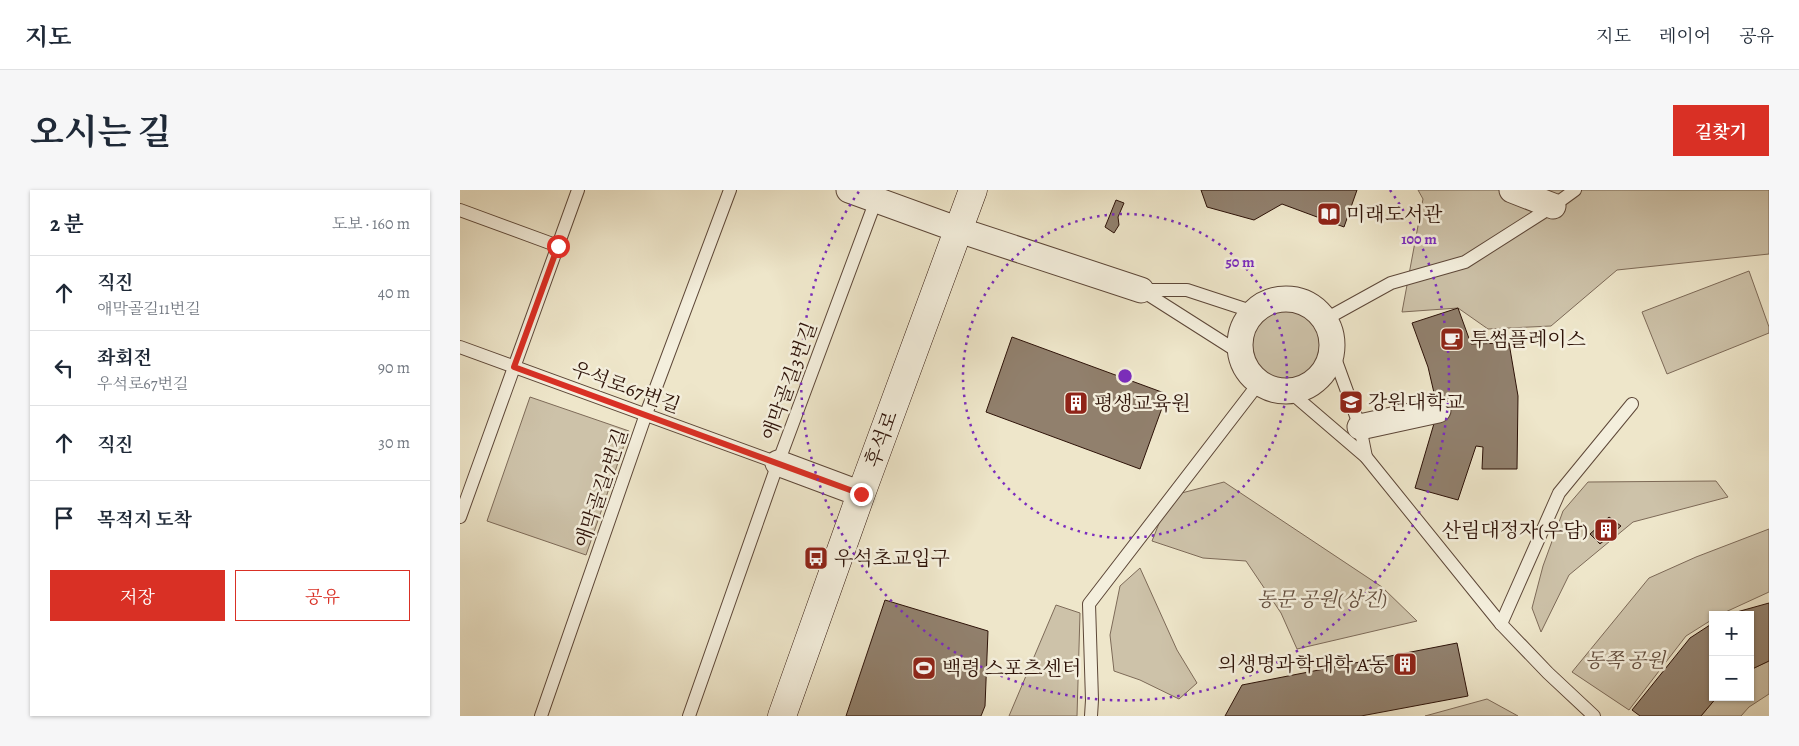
<!DOCTYPE html>
<html lang="ko">
<head>
<meta charset="utf-8">
<style>
  :root { --surface:#fff; --page:#f6f6f7; --text:#1f2937; --muted:#747a83; --line:#e0e1e3; --accent:#d93025 }
  body { margin:0; font-family:Alegreya,"Noto Serif KR",serif; background:var(--page); color:var(--text) }
  .controls { position:absolute; right:15px; bottom:15px; display:grid; overflow:hidden; border-radius:0px; box-shadow:0 1px 4px #0004 }
  .controls button { width:45px; height:45px; display:grid; place-items:center; padding:0; border:0; border-bottom:1px solid var(--line); background:var(--surface); color:var(--text); font:25px sans-serif }
  .stop { position:absolute; width:15px; height:15px; margin:-11px; border:4px solid #d93025; border-radius:50%; background:#fff }
  .stop.end { background:#d93025; border-color:#fff; box-shadow:0 1px 5px #0008 }
  .list { margin:0; padding:0; list-style:none }
  h2 { display:flex; justify-content:space-between; align-items:center; height:65px; margin:0; padding:0 20px; font-size:21px }
  h2 small { font-size:16px; font-weight:400; color:var(--muted) }
  .list li { display:grid; grid-template-columns:32px 1fr auto; gap:15px; align-items:center; box-sizing:border-box; height:75px; padding:0 20px; border-top:1px solid var(--line) }
  .list b { display:block; font-size:19px; white-space:nowrap }
  .list p { margin:0; font-size:16px; white-space:nowrap; color:var(--muted) }
  .list em { font-size:16px; font-style:normal; color:var(--muted) }
  .actions { display:flex; gap:10px; padding:15px 20px }
  .actions a { flex:1; padding:11px 0; border:1px solid var(--accent); border-radius:0px; text-align:center; font-size:18px; color:var(--accent) }
  .actions .main { background:var(--accent); color:#fff }
  .icon { flex:none; width:28px; height:28px; fill:none; stroke:currentColor; stroke-width:2; stroke-linecap:round; stroke-linejoin:round }
  .map { position:relative; flex:none; width:1309px; height:526px; overflow:hidden; border-radius:0px }
  header { display:flex; align-items:center; gap:30px; box-sizing:border-box; height:70px; padding:0 25px; background:var(--surface); border-bottom:1px solid var(--line) }
  header strong { font-size:24px }
  nav { display:flex; gap:28px; margin-inline-start:auto; font-size:18px }
  .intro { display:flex; align-items:center; justify-content:space-between; box-sizing:border-box; height:120px; padding:0 30px }
  h1 { margin:0; font-size:35px }
  .button { padding:12px 22px; border-radius:0px; background:var(--accent); color:#fff; font-size:18px; font-weight:700 }
  main { display:flex; gap:30px; padding:0 30px }
  aside { flex:1; background:var(--surface); border-radius:0px; box-shadow:0 1px 4px #0004 }
  .map>svg:first-child { display:block }
  .green { fill:#cdc2a9; stroke:#7d6a58 }
  .building { fill:#91806d; stroke:#2d1208 }
  .lines { fill:none; stroke-linecap:round; stroke-linejoin:round }
  .lane-casing { stroke:#5d4738; stroke-width:14 }
  .street-casing { stroke:#5d4738; stroke-width:27 }
  .secondary-casing { stroke:#2d1208; stroke-width:29 }
  .lane { stroke:#f4efdd; stroke-width:12 }
  .street { stroke:#f4efdd; stroke-width:25 }
  .secondary { stroke:#f4efdd; stroke-width:28 }
  .route { stroke:#d93025; stroke-width:6 }
  .ring { fill:none; stroke:#7b2cbf; stroke-width:2.5; stroke-dasharray:2.5 5 }
  .labels { text-anchor:middle; stroke-width:5; stroke-linejoin:round; paint-order:stroke }
  .poi-label { font-size:20px; fill:#2d1208; stroke:#f4efdd; text-anchor:start }
  .street-label { font-size:20px; fill:#2d1208; stroke:#f4efdd }
  .park-label { font-size:20px; font-style:italic; fill:#655040; stroke:#f4efdd }
  .centre { fill:#7b2cbf; stroke:#f4efdd; stroke-width:2.5 }
  .ring-label { font-size:15px; text-anchor:middle; font-weight:bold; fill:#7b2cbf; stroke:#f4efdd; stroke-width:5; stroke-linejoin:round; paint-order:stroke }
</style>
</head>
<body>
<header>
<strong>지도</strong>
<nav><a>지도</a><a>레이어</a><a>공유</a></nav>
</header>
<div class="intro"><h1>오시는 길</h1><a class="button">길찾기</a></div>
<main>
<aside>
<h2>2 분<small>도보 · 160 m</small></h2>
<ul class="list">
<li><svg class="icon" aria-label="ahead" viewBox="0 0 24 24"><path d="M12 20V5M6 11l6-6 6 6"/></svg><div><b>직진</b><p>애막골길11번길</p></div><em>40 m</em></li>
<li><svg class="icon" aria-label="left" viewBox="0 0 24 24"><path d="M17 20v-9H6M10 6l-5 5 5 5"/></svg><div><b>좌회전</b><p>우석로67번길</p></div><em>90 m</em></li>
<li><svg class="icon" aria-label="ahead" viewBox="0 0 24 24"><path d="M12 20V5M6 11l6-6 6 6"/></svg><div><b>직진</b></div><em>30 m</em></li>
<li><svg class="icon" aria-label="arrive" viewBox="0 0 24 24"><path d="M6 21V4h12l-3 4 3 4H6"/></svg><div><b>목적지 도착</b></div></li>
</ul>
<div class="actions"><a class="main">저장</a><a>공유</a></div>
</aside>
<div class="map">
<svg width="1309" height="526" viewBox="0 0 1309 526">
  <rect width="100%" height="100%" fill="#eee6ca"/>
  <filter id="stains"><feTurbulence type="fractalNoise" baseFrequency=".004" numOctaves="4"/><feColorMatrix values="0 0 0 0 .2 0 0 0 0 .09 0 0 0 0 .02 0 0 0 .5 -.17"/></filter>
  <radialGradient id="worn" r=".72"><stop offset=".6" stop-color="#630" stop-opacity="0"/><stop offset="1" stop-color="#630" stop-opacity=".3"/></radialGradient>
  <g class="green">
    <polygon points="958,0 1309,0 1309,64 1157,80 1091,136 1028,139 998,118 942,122 963,9"/>
    <polygon points="1289,81 1309,137 1309,143 1207,184 1182,122"/>
    <circle cx="822" cy="155" r="38"/>
    <polygon points="70,207 169,241 126,365 27,331"/>
    <polygon points="1256,291 1268,307 1173,332 1109,385 1081,442 1072,418 1083,376 1103,321 1128,292"/>
    <polygon points="764,292 922,397 957,431 837,459 821,423 786,371 743,368 692,351 710,306"/>
    <polygon points="1309,339 1309,402 1259,425 1253,425 1253,429 1226,446 1169,520 1112,482 1189,388 1236,367"/>
    <polygon points="680,378 717,460 737,493 719,509 680,490 654,481 650,445 660,396"/>
    <polygon points="596,415 620,423 617,526 549,526"/>
    <polygon points="1309,471 1309,504 1289,517 1281,526 1241,526 1257,507 1290,507 1290,480"/>
    <polygon points="1027,509 1058,526 965,526"/>
  </g>
  <g class="building">
    <polygon points="741,0 897,0 884,37 822,14 794,30 747,17"/>
    <polygon points="656,10 664,13 658,27 659,35 654,43 645,37"/>
    <polygon points="998,118 1011,154 1049,153 1058,206 1057,279 1022,279 1023,257 1016,256 998,310 955,298 978,220 968,177 952,133"/>
    <polygon points="552,147 707,204 680,279 526,222"/>
    <polygon points="1149,327 1161,336 1140,354 1130,344"/>
    <polygon points="425,410 528,441 525,516 521,526 386,526"/>
    <polygon points="1309,413 1309,471 1290,480 1290,425 1266,425"/>
    <polygon points="1253,433 1253,507 1257,507 1241,526 1180,526 1172,520 1230,448"/>
    <polygon points="997,453 1008,506 901,526 765,526 782,495"/>
  </g>
  <g class="lines">
    <g class="lane-casing">
      <g id="lane">
        <polyline points="0,20 98,56"/>
        <polyline points="681,100 780,163"/>
        <polyline points="681,100 727,100 794,122"/>
        <polyline points="864,130 931,93 1005,72 1093,16 1115,0"/>
        <polyline points="0,157 318,273"/>
        <polyline points="872,160 900,237 906,267"/>
        <polyline points="829,201 906,267 1041,434 1088,483 1134,526"/>
        <polyline points="0,327 118,0"/>
        <polyline points="1041,434 1099,303 1172,214"/>
        <polyline points="81,526 186,224 270,0"/>
        <polyline points="229,526 318,273 416,10"/>
        <polyline points="631,526 632,510 629,414 799,193"/>
      </g>
    </g>
    <g class="street-casing">
      <g id="street">
        <polyline points="389,0 499,40 681,100"/>
        <polyline points="1052,0 1093,16"/>
        <circle cx="826" cy="155" r="46"/>
        <polyline points="900,237 978,220"/>
        <polyline points="318,273 401,304"/>
      </g>
    </g>
    <g class="secondary-casing">
      <polyline id="secondary" points="322,526 401,304 513,0"/>
    </g>
    <use href="#lane" class="lane"/>
    <use href="#street" class="street"/>
    <use href="#secondary" class="secondary"/>
  </g>
  <g class="lines">
    <polyline class="route" points="98,56 54,177 401,304"/>
  </g>
  <g class="ring">
    <circle cx="665" cy="186" r="162"/>
    <path d="M930 0A324 324 0 1 1 400 0"/>
  </g>
  <defs>
    <g id="library-square" transform="scale(1.25)"><rect x="-9" y="-9" width="18" height="18" rx="4" fill="#8f2418" stroke="#f4efdd"/><path d="M-6-4Q-3-5.5-.7-3.5V5Q-3 3-6 4ZM6-4Q3-5.5 .7-3.5V5Q3 3 6 4Z" fill="#fff"/></g>
    <g id="cafe-square" transform="scale(1.25)"><rect x="-9" y="-9" width="18" height="18" rx="4" fill="#8f2418" stroke="#f4efdd"/><path d="M-5.5-4.5H6V0H3Q3 3.5 0 3.5H-2.5Q-5.5 3.5-5.5 0ZM3-3.2v2h1.7v-2ZM-6 4.5H4V6H-6Z" fill="#fff"/></g>
    <g id="university-square" transform="scale(1.25)"><rect x="-9" y="-9" width="18" height="18" rx="4" fill="#8f2418" stroke="#f4efdd"/><path d="M0-5L7-2L0 1L-7-2ZM-4 1L0 2.5L4 1V4Q0 6-4 4Z" fill="#fff"/></g>
    <g id="building-square" transform="scale(1.25)"><rect x="-9" y="-9" width="18" height="18" rx="4" fill="#8f2418" stroke="#f4efdd"/><path d="M-4-6H4V6H1V3H-1V6H-4ZM-2.5-4.3h1.7v1.8h-1.7ZM.8-4.3h1.7v1.8H.8ZM-2.5-1h1.7V.8h-1.7ZM.8-1h1.7V.8H.8Z" fill="#fff"/></g>
    <g id="bus-square" transform="scale(1.25)"><rect x="-9" y="-9" width="18" height="18" rx="4" fill="#8f2418" stroke="#f4efdd"/><path d="M-5-6H5V4H4V6H2V4H-2V6H-4V4H-5ZM-3.5-4V0h7V-4ZM-3.5 1.2v1.5H-2V1.2ZM2 1.2v1.5H3.5V1.2Z" fill="#fff"/></g>
    <g id="stadium-square" transform="scale(1.25)"><rect x="-9" y="-9" width="18" height="18" rx="4" fill="#8f2418" stroke="#f4efdd"/><path d="M0-5a6.5 5 0 1 0 0 10a6.5 5 0 1 0 0-10ZM-3.5-1.8h7v3.6h-7Z" fill="#fff"/></g>
  </defs>
  <g fill-rule="evenodd">
    <use href="#library-square" x="869" y="24"/>
    <use href="#cafe-square" x="992" y="149"/>
    <use href="#university-square" x="891" y="212"/>
    <use href="#building-square" x="616" y="213"/>
    <use href="#building-square" x="1146" y="340"/>
    <use href="#bus-square" x="356" y="368"/>
    <use href="#building-square" x="945" y="474"/>
    <use href="#stadium-square" x="464" y="478"/>
  </g>
  <g class="labels">
    <g class="poi-label">
      <text x="886" y="31">미래도서관</text>
      <text x="1010" y="156">투썸플레이스</text>
      <text x="908" y="219">강원대학교</text>
      <text x="634" y="220">평생교육원</text>
      <text x="1128" y="347" text-anchor="end">산림대정자(우담)</text>
      <text x="374" y="375">우석초교입구</text>
      <text x="928" y="481" text-anchor="end">의생명과학대학 A동</text>
      <text x="482" y="485">백령 스포츠센터</text>
    </g>
    <g class="street-label">
      <text transform="translate(329 191) rotate(-70)" y="7">애막골길3번길</text>
      <text transform="translate(166 197) rotate(20)" y="7">우석로67번길</text>
      <text transform="translate(421 249) rotate(-70)" y="7">후석로</text>
      <text transform="translate(141 298) rotate(-71)" y="7">애막골길7번길</text>
    </g>
    <g class="park-label">
      <text x="862" y="416">동문 공원(상진)</text>
      <text x="1165" y="477">동쪽 공원</text>
    </g>
  </g>
  <circle cx="665" cy="186" r="8" class="centre"/>
  <g class="ring-label">
    <text x="959" y="54">100 m</text>
    <text x="780" y="77">50 m</text>
  </g>
  <rect width="100%" height="100%" filter="url(#stains)"/>
  <rect width="100%" height="100%" fill="url(#worn)"/>
</svg>
<div class="controls">
<button>+</button>
<button>−</button>
</div>
<div class="stop" style="left:98px;top:56px"></div>
<div class="stop end" style="left:401px;top:304px"></div>
</div>
</main>
</body>
</html>
